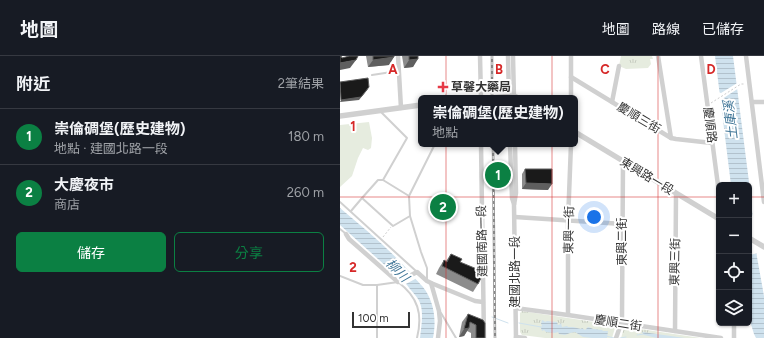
<!DOCTYPE html>
<html lang="zh-TW">
<head>
<meta charset="utf-8">
<style>
  :root { --surface:#171b24; --page:#242831; --text:#f1f3f6; --muted:#9ea1a6; --line:#363941; --accent:#0b8043 }
  body { margin:0; font-family:Figtree,"Noto Sans TC",sans-serif; background:var(--page); color:var(--text) }
  .controls { position:absolute; right:12px; bottom:12px; display:grid; overflow:hidden; border-radius:6px; box-shadow:0 1px 3px #0004 }
  .controls button { width:36px; height:36px; display:grid; place-items:center; padding:0; border:0; border-bottom:1px solid var(--line); background:var(--surface); color:var(--text); font:20px sans-serif }
  .scale { position:absolute; left:12px; bottom:10px; width:58px; box-sizing:border-box; padding-left:4px; border:2px solid #333; border-top:0; font-size:11px; line-height:14px; white-space:nowrap; color:#333; -webkit-text-stroke:3px #fff; paint-order:stroke }
  .you { position:absolute; left:254px; top:161px; width:14px; height:14px; margin:-10px; border:3px solid #fff; border-radius:50%; background:#1a73e8; box-shadow:0 0 0 6px #1a73e833 }
  .badge { display:grid; place-items:center; width:26px; height:26px; border-radius:50%; background:var(--accent); color:#fff; font-size:13px; font-weight:700 }
  .pin { position:absolute; translate:-50% -50%; border:2px solid #fff; box-shadow:0 1px 4px #0006 }
  .popup { position:absolute; left:78px; top:39px; width:160px; height:52px; box-sizing:border-box; display:grid; place-content:center; border-radius:6px; background:var(--surface); filter:drop-shadow(0 1px 3px #0005); font-size:13px; white-space:nowrap; color:var(--muted) }
  .popup b { font-size:15px; color:var(--text) }
  .popup::after { content:''; position:absolute; left:50%; top:100%; margin-left:-8px; border:8px solid transparent; border-top-color:var(--surface) }
  .list { margin:0; padding:0; list-style:none }
  h2 { display:flex; justify-content:space-between; align-items:center; height:52px; margin:0; padding:0 16px; font-size:17px }
  h2 small { font-size:13px; font-weight:400; color:var(--muted) }
  .list li { display:grid; grid-template-columns:26px 1fr auto; gap:12px; align-items:center; box-sizing:border-box; height:56px; padding:0 16px; border-top:1px solid var(--line) }
  .list b { display:block; font-size:15px; white-space:nowrap }
  .list p { margin:0; font-size:13px; white-space:nowrap; color:var(--muted) }
  .list em { font-size:13px; font-style:normal; color:var(--muted) }
  .actions { display:flex; gap:8px; padding:12px 16px }
  .actions a { flex:1; padding:9px 0; border:1px solid var(--accent); border-radius:6px; text-align:center; font-size:14px; color:var(--accent) }
  .actions .main { background:var(--accent); color:#fff }
  .icon { flex:none; width:22px; height:22px; fill:none; stroke:currentColor; stroke-width:2; stroke-linecap:round; stroke-linejoin:round }
  .map { position:relative; flex:none; width:424px; height:282px; overflow:hidden }
  header { display:flex; align-items:center; gap:24px; box-sizing:border-box; height:56px; padding:0 20px; background:var(--surface); border-bottom:1px solid var(--line) }
  header strong { font-size:19px }
  nav { display:flex; gap:22px; margin-inline-start:auto; font-size:14px }
  main { display:flex }
  aside { flex:1; background:var(--surface) }
  .map>svg:first-child { display:block }
  .park { fill:url(#park-tufts) }
  .pitch { fill:#e6ecdf }
  .water { fill:url(#water-rules) }
  .pier { fill:#fff }
  .lines { fill:none; stroke-linecap:round; stroke-linejoin:round }
  .stream { stroke:#cfe2ee; stroke-width:1 }
  .path { stroke:#cdcdcd; stroke-width:1; stroke-dasharray:2 2; stroke-linecap:butt }
  .service { stroke:#d0d0d0; stroke-width:2 }
  .minor { stroke:#d0d0d0; stroke-width:4.5 }
  .tertiary { stroke:#d0d0d0; stroke-width:5.5 }
  .rail-casing { stroke:#888; stroke-width:2.5 }
  .rail { stroke:#fff; stroke-width:1; stroke-dasharray:3; stroke-linecap:butt }
  .wall { fill:#8c8c8c }
  .shaded-wall { fill:#5f5f5f }
  .building { fill:#1a1a1a; stroke:#5f5f5f }
  .grid { fill:none; stroke:#d62828; stroke-width:1; stroke-opacity:0.55 }
  .poi-dot { fill:#e63946; stroke:#fff; stroke-width:1.5 }
  .labels { text-anchor:middle; stroke-width:4; stroke-linejoin:round; paint-order:stroke }
  .poi-label { font-size:12px; font-weight:bold; fill:#333; stroke:#fff; text-anchor:start }
  .street-label { font-size:12px; fill:#333; stroke:#fff }
  .water-label { font-size:13px; font-style:italic; fill:#3f7597; stroke:#fff }
  .grid-label { font-size:13px; text-anchor:middle; font-weight:bold; fill:#d62828; stroke:#fff; stroke-width:4; stroke-linejoin:round; paint-order:stroke }
</style>
</head>
<body>
<header>
<strong>地圖</strong>
<nav><a>地圖</a><a>路線</a><a>已儲存</a></nav>
</header>
<main>
<aside>
<h2>附近<small>2筆結果</small></h2>
<ul class="list">
<li><span class="badge">1</span><div><b>崇倫碉堡(歷史建物)</b><p>地點 · 建國北路一段</p></div><em>180 m</em></li>
<li><span class="badge">2</span><div><b>大慶夜市</b><p>商店</p></div><em>260 m</em></li>
</ul>
<div class="actions"><a class="main">儲存</a><a>分享</a></div>
</aside>
<div class="map">
<svg width="424" height="282" viewBox="0 0 424 282">
  <defs>
    <pattern id="park-tufts" width="24" height="20" patternUnits="userSpaceOnUse"><rect width="24" height="20" fill="#e6ecdf"/><path d="M3 7l-1-3M5 7V3M7 7l1-3M15 17l-1-3M17 17v-4M19 17l1-3" fill="none" stroke="#c6cbc0"/></pattern>
    <pattern id="water-rules" width="6" height="5" patternUnits="userSpaceOnUse"><rect width="6" height="5" fill="#cfe2ee"/><path d="M0 2.5h6" fill="none" stroke="#b2c2cd"/></pattern>
  </defs>
  <rect width="100%" height="100%" fill="#fff"/>
  <g class="park">
    <polygon points="281,0 312,0 313,3 310,3 311,8 308,12 286,13 279,10"/>
    <polygon points="182,255 274,269 275,272 272,282 205,282 182,279 180,276 180,257"/>
    <polygon points="287,271 361,282 281,282 284,272"/>
  </g>
  <polygon class="pitch" points="29,66 32,82 31,92 28,94 23,92 18,102 12,120 0,131 0,69"/>
  <g class="water">
    <polygon points="375,0 393,0 409,126 417,201 424,240 424,282 416,282 414,278 409,262 409,129 391,129"/>
    <path d="M0 152C26 174 52 195 74 221 78 226 84 231 87 237 95 251 96 267 93 282H80C81 272 84 257 80 247 78 241 71 235 67 229L0 169Z"/>
    <polygon points="202,264 204,265 205,266 207,265 217,266 218,269 219,269 221,267 222,271 227,270 228,271 233,271 241,273 242,272 245,274 248,271 251,272 253,273 254,273 262,274 263,275 268,275 267,282 252,282 243,281 235,276 230,277 225,279 219,278 218,276 215,277 206,276 204,274 202,275 201,272 202,269 201,268"/>
    <polygon points="302,276 345,282 317,282 304,279"/>
  </g>
  <g class="pier">
    <polygon points="399,26 400,32 399,32 379,45 378,36 381,37"/>
    <polygon points="415,159 419,197 409,199 409,160"/>
    <polygon points="71,215 77,222 64,229 57,223"/>
  </g>
  <g class="lines">
    <g class="stream">
      <polyline points="152,261 168,267"/>
      <polyline points="179,267 201,271"/>
      <polyline points="297,279 304,278"/>
      <polyline points="266,280 274,282"/>
      <polyline points="280,282 286,281"/>
    </g>
    <g class="path">
      <polyline points="371,47 401,28 405,28"/>
      <polyline points="43,181 51,171"/>
    </g>
    <g class="service">
      <polyline points="32,19 58,15"/>
      <polyline points="41,56 67,82 43,124 69,140"/>
      <polyline points="22,142 38,124 43,124"/>
      <polyline points="0,146 76,215"/>
      <polyline points="11,155 22,142 53,170 70,160"/>
      <polyline points="0,173 5,177"/>
      <polyline points="0,220 23,229 37,229 37,282"/>
      <polyline points="87,224 87,212 81,196 70,160 69,140 95,88"/>
      <path d="M37 229 58 226C78 241 83 258 77 282"/>
      <polyline points="101,257 116,282"/>
    </g>
    <g class="minor">
      <polyline points="58,0 61,52"/>
      <polyline points="140,0 141,42"/>
      <polyline points="168,0 169,42"/>
      <polyline points="173,0 174,42"/>
      <polyline points="231,0 231,42"/>
      <polyline points="318,0 331,82"/>
      <polyline points="361,0 379,137"/>
      <polyline points="406,0 424,146"/>
      <polyline points="231,21 331,82 336,83 372,87"/>
      <polyline points="272,46 279,10"/>
      <polyline points="412,46 424,46"/>
      <polyline points="141,88 144,282"/>
      <polyline points="170,88 172,142 174,148"/>
      <polyline points="175,88 176,137 174,149 176,282"/>
      <polyline points="175,161 283,168"/>
      <polyline points="6,178 9,183 58,226 77,216 87,225 91,227 99,255 100,265 98,282"/>
      <polyline points="91,227 135,245 143,246"/>
      <polyline points="175,252 228,259 381,282"/>
      <polyline points="228,259 228,165 231,88"/>
      <polyline points="335,275 336,138"/>
      <polyline points="176,281 185,282"/>
      <polyline points="276,282 281,268 282,262 283,105"/>
      <polyline points="394,282 394,267"/>
    </g>
    <g class="tertiary">
      <polyline points="148,42 174,40 178,42"/>
      <polyline points="0,60 81,49"/>
      <polyline points="235,76 379,163"/>
      <polyline points="409,182 424,191"/>
    </g>
    <g class="rail-casing">
      <g id="rail">
        <polyline points="152,0 152,42"/>
        <polyline points="153,88 155,282"/>
      </g>
    </g>
    <use href="#rail" class="rail"/>
  </g>
  <g class="wall">
    <polygon points="26,0 54,0 49,9 28,11"/>
    <polygon points="62,0 78,0 73,11 64,12"/>
    <polygon points="185,113 208,134 182,133 182,118"/>
    <polygon points="111,198 120,206 138,228 133,236 96,218 99,212 104,204 106,205"/>
    <polygon points="128,258 145,282 131,282 131,277 127,275 124,280 119,281 122,266"/>
  </g>
  <g class="shaded-wall">
    <polygon points="54,1 49,9 28,11 33,4"/>
    <polygon points="78,3 73,11 64,12 69,4"/>
    <polygon points="16,4 10,12 0,14 0,7"/>
    <polygon points="28,33 19,44 0,46 1,44"/>
    <polygon points="186,127 212,128 208,134 182,133"/>
    <polygon points="129,272 124,280 119,281 124,273"/>
  </g>
  <g class="building">
    <polygon points="0,0 1,0 2,2 9,0 18,0 16,4 0,7"/>
    <polygon points="33,0 54,0 54,1 33,4"/>
    <polygon points="69,0 78,0 78,3 69,4"/>
    <polygon points="28,22 29,31 21,41 1,44 0,26"/>
    <polygon points="185,113 212,113 212,128 186,127"/>
    <polygon points="111,198 122,203 120,206 144,216 138,228 102,210 104,204 107,206"/>
    <polygon points="128,258 143,264 145,267 145,282 136,282 136,269 130,266 129,272 124,273"/>
  </g>
  <path class="grid" d="M106 0V282M212 0V282M318 0V282M0 141H379M409 141H424"/>
  <path class="poi-dot" d="M101 25h4v4h4v4h-4v4h-4v-4h-4v-4h4z"/>
  <g class="labels">
    <g class="poi-label">
      <text x="111" y="35">草馨大藥局</text>
    </g>
    <g class="street-label">
      <text transform="translate(299 62) rotate(31)" y="4">慶順三街</text>
      <text transform="translate(370 69) rotate(83)" y="4">慶順路</text>
      <text transform="translate(307 120) rotate(31)" y="4">東興路一段</text>
      <text transform="translate(229 174) rotate(-89)" y="4">東興一街</text>
      <text transform="translate(142 185) rotate(-91)" y="4">建國南路一段</text>
      <text transform="translate(282 186) rotate(-90)" y="4">東興二街</text>
      <text transform="translate(335 206) rotate(-89)" y="4">東興三街</text>
      <text transform="translate(175 216) rotate(-90)" y="4">建國北路一段</text>
      <text transform="translate(278 267) rotate(9)" y="4">慶順二街</text>
    </g>
    <g class="water-label">
      <text transform="translate(390 64) rotate(-97)" y="5">土庫溪</text>
      <text transform="translate(58 214) rotate(46)" y="5">柳川</text>
    </g>
  </g>
  <g class="grid-label">
    <text x="53" y="18">A</text>
    <text x="159" y="18">B</text>
    <text x="265" y="18">C</text>
    <text x="371" y="18">D</text>
    <text x="13" y="75">1</text>
    <text x="13" y="216">2</text>
  </g>
</svg>
<div class="controls">
<button>+</button>
<button>−</button>
<button><svg class="icon" aria-label="locate" viewBox="0 0 24 24"><circle cx="12" cy="12" r="6"/><path d="M12 2v4M12 18v4M2 12h4M18 12h4"/></svg></button>
<button><svg class="icon" aria-label="layers" viewBox="0 0 24 24"><path d="M12 4l9 5-9 5-9-5zM3 14l9 5 9-5"/></svg></button>
</div>
<div class="scale">100 m</div>
<div class="you"></div>
<div class="pin badge" style="left:158px;top:119px">1</div>
<div class="popup"><b>崇倫碉堡(歷史建物)</b>地點</div>
<div class="pin badge" style="left:103px;top:151px">2</div>
</div>
</main>
</body>
</html>
